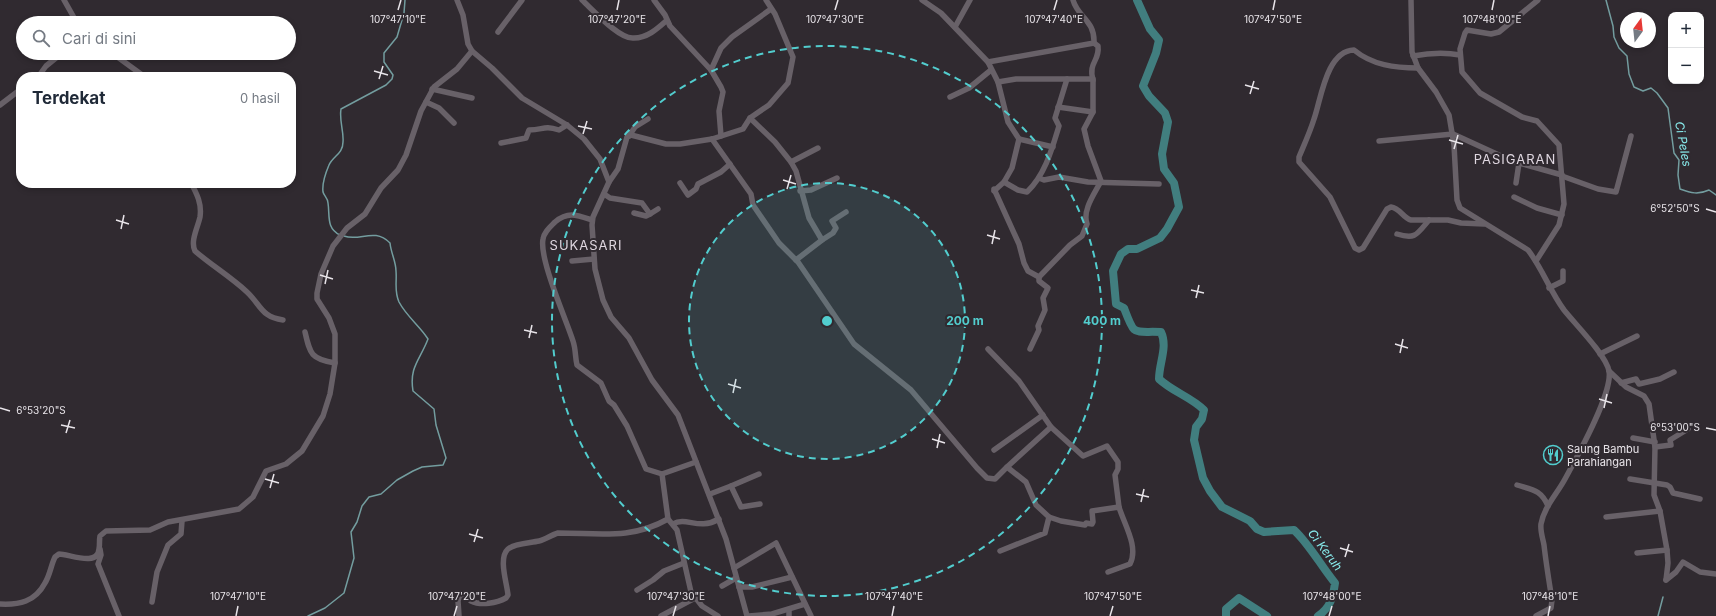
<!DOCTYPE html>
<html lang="id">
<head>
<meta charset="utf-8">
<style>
  :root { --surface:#fff; --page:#f2f2f3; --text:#1f2937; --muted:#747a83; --line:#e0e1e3 }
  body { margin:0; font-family:Inter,sans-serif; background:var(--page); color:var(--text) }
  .controls { position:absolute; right:12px; top:12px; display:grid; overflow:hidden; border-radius:8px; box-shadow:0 2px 6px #0003 }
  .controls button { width:36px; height:36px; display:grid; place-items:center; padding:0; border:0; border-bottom:1px solid var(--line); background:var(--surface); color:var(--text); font:20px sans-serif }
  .compass { position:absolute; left:1620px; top:12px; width:36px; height:36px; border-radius:50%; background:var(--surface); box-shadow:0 2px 6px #0003; rotate:15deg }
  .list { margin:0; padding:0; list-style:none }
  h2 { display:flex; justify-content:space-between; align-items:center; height:52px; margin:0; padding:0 16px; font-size:17px }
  h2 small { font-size:13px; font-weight:400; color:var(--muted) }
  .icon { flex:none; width:22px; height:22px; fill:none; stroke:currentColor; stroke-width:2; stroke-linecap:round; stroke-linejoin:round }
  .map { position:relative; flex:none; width:1716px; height:616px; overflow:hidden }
  .search { position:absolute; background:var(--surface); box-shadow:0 2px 6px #0003; left:16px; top:16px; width:280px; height:44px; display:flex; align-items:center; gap:10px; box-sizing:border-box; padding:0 14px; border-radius:22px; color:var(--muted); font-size:15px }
  .panel { position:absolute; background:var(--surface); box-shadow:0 2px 6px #0003; left:16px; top:72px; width:280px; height:116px; border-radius:16px }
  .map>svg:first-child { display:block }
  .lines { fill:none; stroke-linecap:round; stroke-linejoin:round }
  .stream { stroke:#739d9f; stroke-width:1.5 }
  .river { stroke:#417e7f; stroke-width:8 }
  .street { stroke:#686168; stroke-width:5.5 }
  .ticks { fill:none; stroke:#e8e4e9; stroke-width:1.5 }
  .ring { fill:none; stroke:#52cdce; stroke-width:2; stroke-dasharray:7 5 }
  .labels { text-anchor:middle; stroke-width:4; stroke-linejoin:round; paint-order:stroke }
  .poi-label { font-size:11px; fill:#e8e4e9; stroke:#302a30; text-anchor:start }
  .water-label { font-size:12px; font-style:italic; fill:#88ebec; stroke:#302a30 }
  .quarter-label { font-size:13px; letter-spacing:1px; fill:#dfd7e0; stroke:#302a30 }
  .ticks-label { font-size:10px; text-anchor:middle; fill:#e8e4e9; stroke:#302a30; stroke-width:4; stroke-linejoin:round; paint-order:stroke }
  .centre { fill:#52cdce; stroke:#302a30; stroke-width:2 }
  .ring-label { font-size:12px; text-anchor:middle; font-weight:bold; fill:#52cdce; stroke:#302a30; stroke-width:4; stroke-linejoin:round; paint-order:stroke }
</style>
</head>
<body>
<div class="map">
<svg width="1716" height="616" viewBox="0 0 1716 616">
  <rect width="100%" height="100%" fill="#302a30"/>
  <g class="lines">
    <g class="stream">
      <path d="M1606 0 1613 26 1614 37 1619 48 1627 56 1629 74 1634 87 1643 91 1651 88 1657 93 1668 108 1674 153 1679 160 1678 175 1680 189C1691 193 1698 195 1709 190L1716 195"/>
      <path d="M340 235C326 228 330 216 328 203 328 198 324 196 323 192 322 184 326 172 329 165 333 156 343 154 343 142 344 131 339 121 341 109L386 85 392 79 393 75 384 62V53L397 37 404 13 405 0"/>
      <path d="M308 616 325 608 344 593 354 558 351 532 357 522 362 506 369 497 381 494 397 480 413 471 422 467 443 465 446 458 436 425 434 409 413 391C409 367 420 360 428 339 420 326 407 317 399 302 394 291 397 282 396 271 396 262 391 253 390 243 374 227 360 242 344 236"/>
      <polyline points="1658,616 1663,597"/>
    </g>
    <g class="river">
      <path d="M1137 0 1150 29 1159 40 1156 53 1143 86 1149 96 1165 113 1168 122 1162 154 1164 169 1174 183 1179 207 1167 229 1160 238 1137 249H1128L1121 254 1113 271 1116 304 1124 308C1135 337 1132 331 1161 332 1168 347 1159 363 1159 379 1173 392 1191 397 1204 410L1202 419 1196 427 1194 440 1203 478 1210 491 1222 507 1250 521 1257 529 1264 532 1294 530C1310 545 1321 566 1335 583 1333 598 1330 608 1318 616"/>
      <polyline points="1226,616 1226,609 1239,598 1267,616"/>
    </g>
    <g class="street">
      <polyline points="64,0 77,23"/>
      <polyline points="457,0 463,15 468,44 472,51 492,68 522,98 567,125 584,139 600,159 609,182 593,217 592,225 595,269 603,300 611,317 629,338 652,380 678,415 726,539 747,616"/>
      <path d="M582 0C593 10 620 40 634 38 647 38 657 29 666 21"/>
      <polyline points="654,0 665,15 670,26 711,70 721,87 723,92 719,111 721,136"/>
      <polyline points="922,0 941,13 988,62 998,82 1008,122 1019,139 1012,168 1004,182 994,191"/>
      <path d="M1411 0 1412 52 1418 68 1436 92 1449 115 1454 145 1457 200 1460 208 1528 250C1542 268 1550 291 1564 310 1575 324 1606 355 1609 371 1613 393 1577 457 1565 479 1557 494 1544 507 1541 524 1540 531 1543 539 1544 545 1546 563 1549 581 1552 600L1551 608 1536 616"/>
      <polyline points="955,27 970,0"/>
      <polyline points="498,32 522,0"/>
      <polyline points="112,53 145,77"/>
      <path d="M1413 56C1429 53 1444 52 1460 55"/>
      <path d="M988 62 1094 43C1095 20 1078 18 1073 0"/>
      <path d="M1418 68C1395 68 1372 65 1354 50 1326 51 1321 100 1314 119 1310 132 1304 145 1299 157V162L1330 197 1355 248 1359 250 1363 248 1387 209 1391 207C1400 208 1403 218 1411 220H1448L1461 223 1484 224"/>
      <polyline points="711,70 721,48 732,37 771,9"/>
      <polyline points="38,77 46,66 62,53"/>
      <path d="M1093 80C1088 62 1100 61 1098 46L1094 43"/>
      <polyline points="432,89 472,98"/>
      <polyline points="950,97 969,88 991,70"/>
      <polyline points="426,102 439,108 454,123"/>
      <polyline points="0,105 21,89"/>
      <polyline points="1058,107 1093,112"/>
      <polyline points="750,118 775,142 791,162 796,171 809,218 822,240"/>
      <polyline points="629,136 635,127 648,119"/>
      <polyline points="712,139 751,194 753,205 779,243 798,262 854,344 911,390 977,468 987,478 995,479 1007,467 1026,482 1036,505 1049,517 1045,533 1000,551"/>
      <polyline points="1019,139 1053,147"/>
      <polyline points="1379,141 1453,134 1512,161 1562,175"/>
      <path d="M501 143 526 138 529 130C544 130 543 125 559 130L567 125"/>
      <polyline points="791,162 818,148"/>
      <polyline points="1562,176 1598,189 1616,192 1631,136"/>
      <polyline points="1039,178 1044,180 1059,177 1088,182 1159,184"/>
      <polyline points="609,182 618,169 627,137 631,135 666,144 680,144 712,139 743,129 750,118 769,105 788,83 793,57 775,14 766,0"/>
      <path d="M1004 182 1018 190 1027 192C1045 175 1052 149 1059 126L1055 118 1067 79"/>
      <path d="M191 183C197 194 202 204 200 217 198 227 190 241 195 251 211 265 231 277 247 292 261 305 261 317 283 320"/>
      <polyline points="680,183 688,195 696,189 698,184 721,172 730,164"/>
      <polyline points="1516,183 1519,163"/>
      <path d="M994 189 1019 244 1024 263 1028 271 1039 277 1070 245 1082 236 1087 224C1082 210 1095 193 1101 181L1088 146 1084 129 1093 112V79H1016L998 82"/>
      <polyline points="800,191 811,190 837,178"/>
      <polyline points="604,194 610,198 642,203 650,214 646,216 634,213"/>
      <polyline points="1514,197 1537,208 1562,215"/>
      <polyline points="650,214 658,209"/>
      <path d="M592 220C577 215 568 211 555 222 550 227 544 232 543 239 539 259 566 319 573 341 576 350 575 357 577 365L601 383 609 401 614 405 627 426 646 469 662 474 668 519 677 530 691 592 702 606 718 616"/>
      <path d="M1397 234C1416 240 1417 234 1429 220"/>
      <polyline points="796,260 822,240 833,233 836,228 832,221 846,212"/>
      <polyline points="572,261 594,259"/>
      <polyline points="1536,261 1559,225 1564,204 1559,145 1537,121 1522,117 1480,93 1462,72 1460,49 1465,33 1467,30 1491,34 1499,32 1538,0"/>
      <polyline points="1549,288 1563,281 1563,271"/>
      <path d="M305 332C310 354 311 359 335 363"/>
      <polyline points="988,349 1019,381 1051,427"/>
      <polyline points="1030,349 1039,330 1038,326 1045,310 1043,298 1048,288 1039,281 1039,277"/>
      <polyline points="1600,354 1637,336"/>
      <polyline points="1609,371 1626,387 1644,396 1649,404 1655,447 1654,495 1660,511 1667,550 1668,563 1666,580"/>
      <polyline points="1621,383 1636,379 1639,384 1660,379 1674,372"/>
      <polyline points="1633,438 1655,442"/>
      <polyline points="1655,447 1671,445 1670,440 1688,429"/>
      <polyline points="994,450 1043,415"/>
      <polyline points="1007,467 1051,427 1083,456 1107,446 1118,462 1118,469 1115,475 1119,507"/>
      <polyline points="662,474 696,462"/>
      <polyline points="1630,479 1667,485 1670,487 1673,493 1700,499"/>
      <path d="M1517 485C1533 490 1541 490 1548 506"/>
      <polyline points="731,486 759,474"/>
      <polyline points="710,494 731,486 741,507 760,504"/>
      <path d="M1049 517 1061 521 1085 525 1086 523 1092 524 1093 522 1092 511 1119 507C1124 524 1139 547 1130 564L1108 572"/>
      <polyline points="1606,517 1660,511"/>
      <path d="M673 524C687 516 698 531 719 519"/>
      <polyline points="100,549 101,555 98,564 119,616"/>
      <polyline points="1637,553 1667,550"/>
      <polyline points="734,568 776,543 811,616"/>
      <polyline points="1666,580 1676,572 1683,562 1700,572 1716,574"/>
      <polyline points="722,586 736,578"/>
      <polyline points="739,587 752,587 792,577"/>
      <polyline points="637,590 653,580 664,571 684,563"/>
      <polyline points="152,602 157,572 168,545 181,534 182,521"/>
      <path d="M0 604C19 605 35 602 45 583 50 575 51 565 55 557L59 554C69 554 98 567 99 549 100 544 99 541 100 536L106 531 150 530 168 522 239 509 253 497 266 471 286 464 302 451 323 416 330 394 335 363V334L329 318 317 299V293L321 274 333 246 347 228 365 214 381 188 398 170 406 155 421 111 434 87 457 69 472 51"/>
      <polyline points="789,610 789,616"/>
      <path d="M459 616 458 601 460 594C465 594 467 598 471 601 481 606 497 603 506 598L508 595C507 583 498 558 508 549 515 543 530 543 539 541 545 540 551 535 558 533 599 533 631 540 668 519"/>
      <polyline points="661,616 695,598"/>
      <polyline points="749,616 772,614 805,604"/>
    </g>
  </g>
  <path class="ticks" d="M398 10 401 0M617 10 619 0M835 10 838 0M1054 10 1057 0M1273 10 1275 0M1492 10 1494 0M374 71 388 75M379 79 383 66M1245 85 1259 89M1250 94 1254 81M578 126 592 129M583 134 587 121M1449 140 1463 144M1454 149 1458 135M783 180 796 184M787 189 791 175M1706 209 1716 212M116 220 129 224M121 229 124 215M987 235 1000 239M992 244 995 230M320 275 333 279M325 284 328 270M1191 290 1204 293M1196 298 1199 285M524 330 537 333M529 338 532 325M1395 344 1408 348M1400 353 1403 339M728 384 741 388M733 393 736 379M1599 399 1612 403M0 408 10 411M1604 408 1607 394M61 425 75 428M1706 428 1716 430M66 433 70 420M932 439 945 443M937 448 940 434M265 479 279 483M270 488 274 474M1136 494 1149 497M1141 502 1144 489M469 534 483 538M474 542 478 529M1340 548 1353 552M1345 557 1349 544M236 616 238 606M454 616 457 606M673 616 676 606M892 616 894 606M1110 616 1113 606M1329 616 1332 606M1548 616 1550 606"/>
  <circle cx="827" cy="321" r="138" fill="#52cdce" fill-opacity=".12"/>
  <g class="ring">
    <circle cx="827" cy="321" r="138"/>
    <circle cx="827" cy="321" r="275"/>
  </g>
  <defs>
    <g id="restaurant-ring" transform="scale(1)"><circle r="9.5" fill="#302a30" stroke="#52cdce" stroke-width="1.5"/><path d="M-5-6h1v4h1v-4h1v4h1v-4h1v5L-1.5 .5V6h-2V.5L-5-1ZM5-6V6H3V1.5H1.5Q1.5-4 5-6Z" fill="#52cdce"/></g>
  </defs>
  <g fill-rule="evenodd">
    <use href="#restaurant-ring" x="1553" y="455"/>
  </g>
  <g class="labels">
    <g class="poi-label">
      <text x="1567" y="453">Saung Bambu<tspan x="1567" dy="13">Parahiangan</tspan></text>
    </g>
    <g class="water-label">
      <text transform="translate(1683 144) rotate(80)" y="4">Ci Peles</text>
      <text transform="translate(1325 550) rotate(53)" y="4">Ci Keruh</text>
    </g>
    <g class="quarter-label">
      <text x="1515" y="164">PASIGARAN</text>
      <text x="586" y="250">SUKASARI</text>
    </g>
  </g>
  <g class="ticks-label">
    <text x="398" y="23">107°47'10"E</text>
    <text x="617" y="23">107°47'20"E</text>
    <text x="835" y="23">107°47'30"E</text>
    <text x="1054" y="23">107°47'40"E</text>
    <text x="1273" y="23">107°47'50"E</text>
    <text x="1492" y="23">107°48'00"E</text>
    <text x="1675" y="212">6°52'50"S</text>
    <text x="41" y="414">6°53'20"S</text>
    <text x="1675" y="431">6°53'00"S</text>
    <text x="238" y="600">107°47'10"E</text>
    <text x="457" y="600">107°47'20"E</text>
    <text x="676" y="600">107°47'30"E</text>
    <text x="894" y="600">107°47'40"E</text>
    <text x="1113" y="600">107°47'50"E</text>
    <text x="1332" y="600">107°48'00"E</text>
    <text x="1550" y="600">107°48'10"E</text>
  </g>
  <circle cx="827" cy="321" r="6" class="centre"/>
  <g class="ring-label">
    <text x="965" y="325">200 m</text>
    <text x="1102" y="325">400 m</text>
  </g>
</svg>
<div class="controls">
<button>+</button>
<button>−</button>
</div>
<svg class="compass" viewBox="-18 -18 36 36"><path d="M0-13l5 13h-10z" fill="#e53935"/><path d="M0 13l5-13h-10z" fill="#747a83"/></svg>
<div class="search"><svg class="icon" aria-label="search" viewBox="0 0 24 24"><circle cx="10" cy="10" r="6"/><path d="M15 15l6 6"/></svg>Cari di sini</div>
<section class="panel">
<h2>Terdekat<small>0 hasil</small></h2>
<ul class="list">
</ul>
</section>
</div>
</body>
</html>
